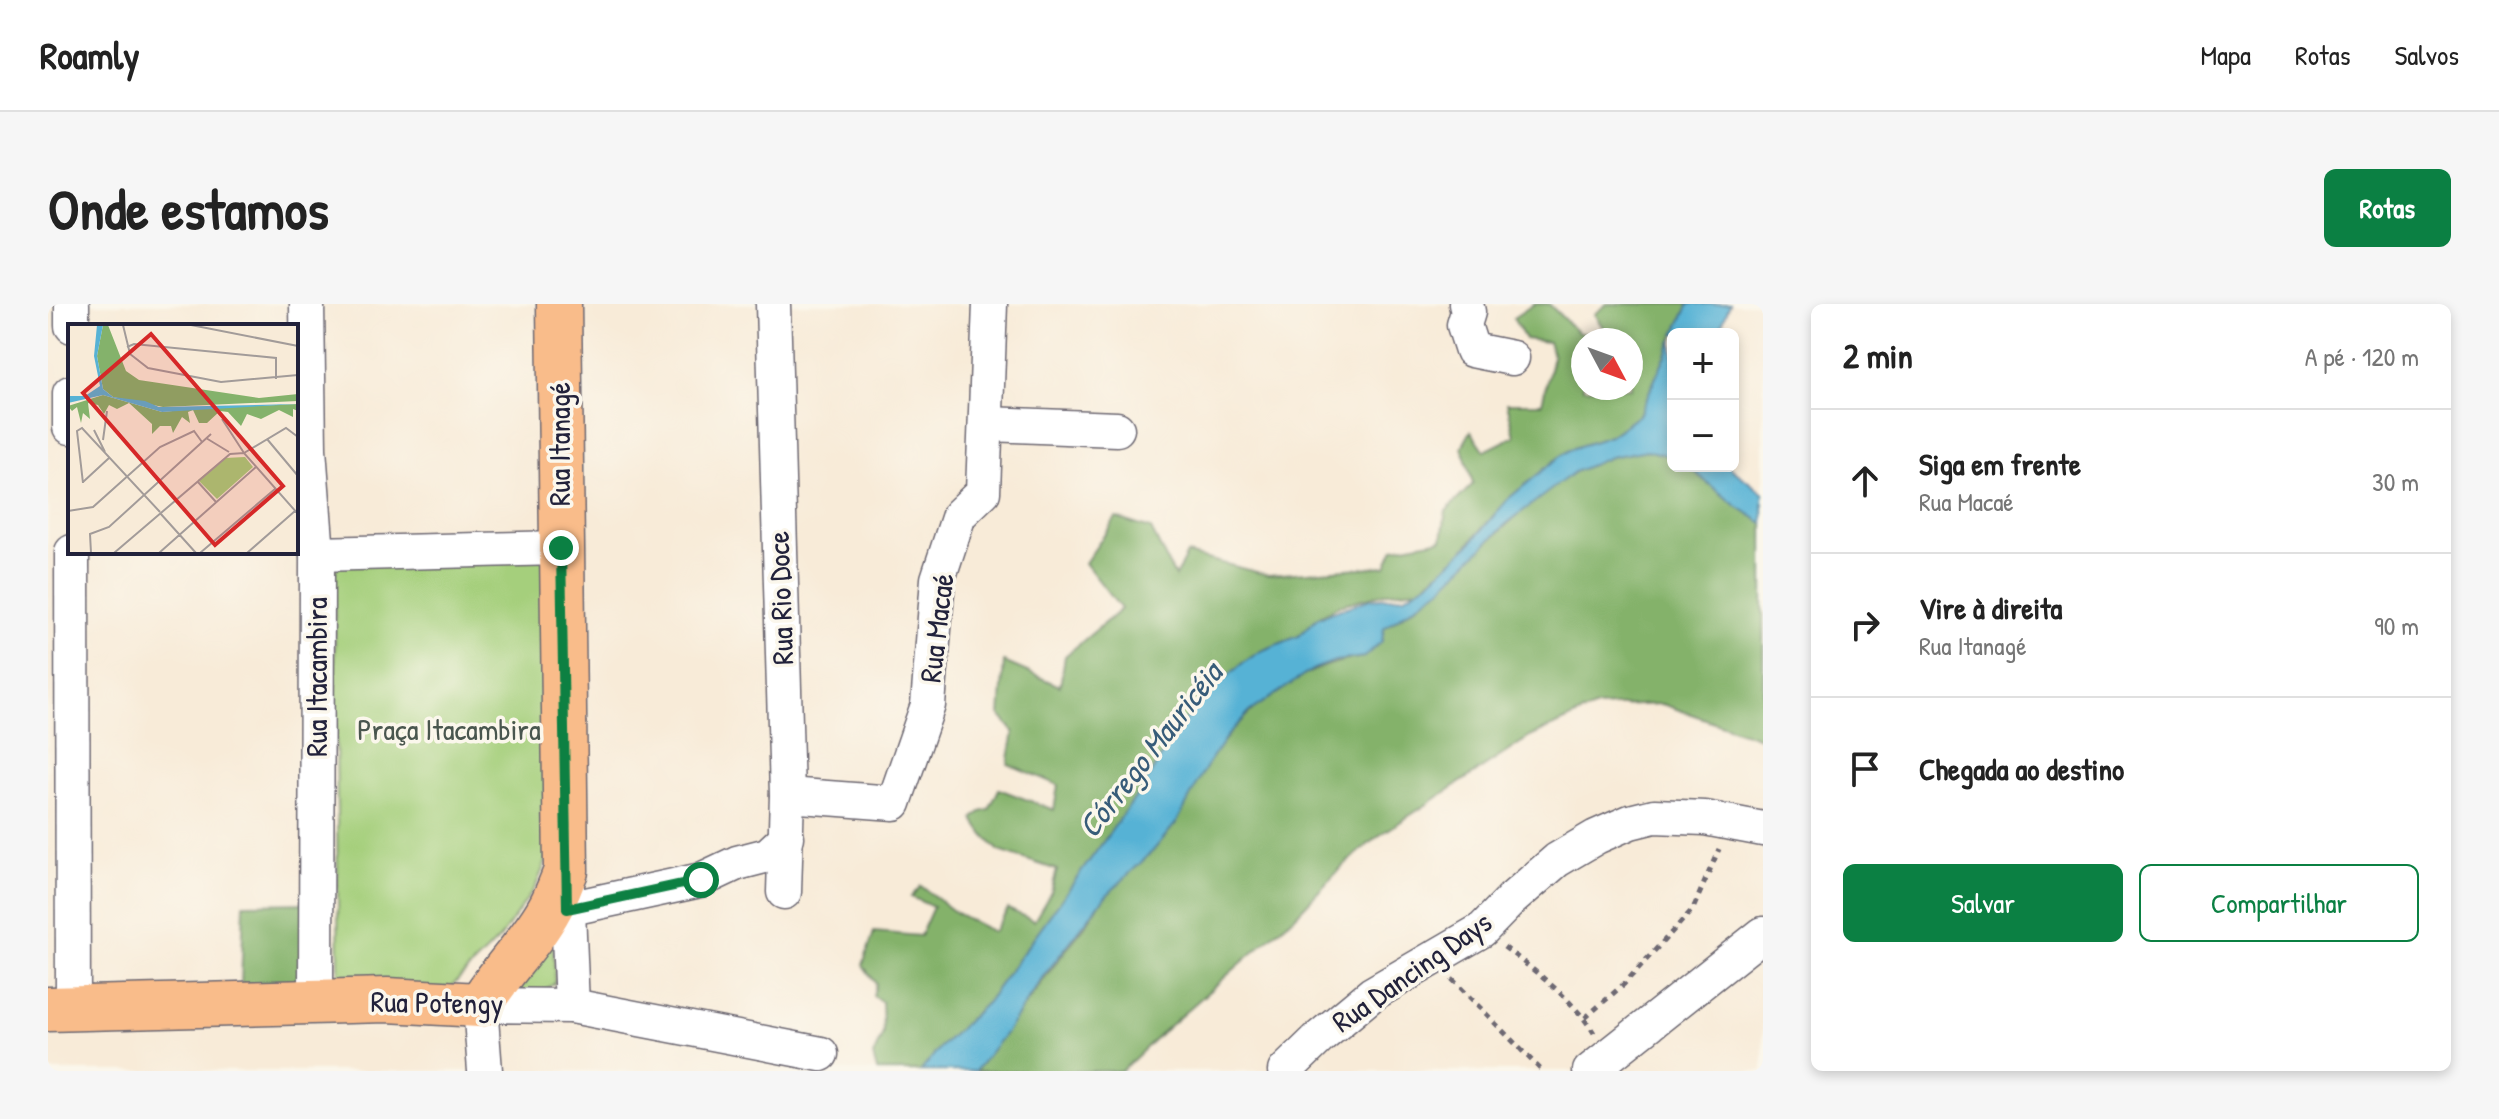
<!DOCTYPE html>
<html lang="pt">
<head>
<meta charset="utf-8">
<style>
  :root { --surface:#fff; --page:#f6f6f6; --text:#222; --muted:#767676; --line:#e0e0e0; --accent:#0b8043 }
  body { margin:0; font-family:"Patrick Hand",sans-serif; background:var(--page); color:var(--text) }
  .controls { position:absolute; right:24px; top:24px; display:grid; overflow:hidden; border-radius:12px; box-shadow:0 4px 12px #0003 }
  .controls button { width:72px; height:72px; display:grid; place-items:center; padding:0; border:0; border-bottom:2px solid var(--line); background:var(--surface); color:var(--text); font:40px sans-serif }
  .compass { position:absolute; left:1523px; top:24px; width:72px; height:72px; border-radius:50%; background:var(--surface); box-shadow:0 4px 12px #0003; rotate:131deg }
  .stop { position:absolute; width:24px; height:24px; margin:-18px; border:6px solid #0b8043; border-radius:50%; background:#fff }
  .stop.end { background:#0b8043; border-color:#fff; box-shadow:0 2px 8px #0008 }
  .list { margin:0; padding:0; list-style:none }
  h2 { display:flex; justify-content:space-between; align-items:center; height:104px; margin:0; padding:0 32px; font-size:34px }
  h2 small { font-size:26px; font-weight:400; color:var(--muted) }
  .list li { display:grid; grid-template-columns:52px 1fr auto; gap:24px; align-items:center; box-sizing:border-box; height:144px; padding:0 32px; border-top:2px solid var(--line) }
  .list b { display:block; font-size:30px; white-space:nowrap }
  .list p { margin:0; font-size:26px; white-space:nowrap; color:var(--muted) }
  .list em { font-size:26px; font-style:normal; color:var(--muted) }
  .actions { display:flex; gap:16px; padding:24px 32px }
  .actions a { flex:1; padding:18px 0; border:2px solid var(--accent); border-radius:12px; text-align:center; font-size:28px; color:var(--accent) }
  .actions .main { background:var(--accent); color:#fff }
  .icon { flex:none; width:44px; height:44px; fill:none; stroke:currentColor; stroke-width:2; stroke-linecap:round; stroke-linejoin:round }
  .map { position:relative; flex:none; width:1715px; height:767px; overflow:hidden; border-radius:12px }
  header { display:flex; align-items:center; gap:48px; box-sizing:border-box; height:112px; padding:0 40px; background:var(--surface); border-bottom:2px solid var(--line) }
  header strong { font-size:38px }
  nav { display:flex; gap:44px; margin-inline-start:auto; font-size:28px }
  .intro { display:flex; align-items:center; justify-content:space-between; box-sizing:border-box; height:192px; padding:0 48px }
  h1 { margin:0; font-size:56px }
  .button { padding:20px 36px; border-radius:12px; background:var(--accent); color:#fff; font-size:28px; font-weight:700 }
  main { display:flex; gap:48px; padding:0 48px }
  aside { flex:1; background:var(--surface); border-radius:12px; box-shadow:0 4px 12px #0003 }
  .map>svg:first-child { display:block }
  .green { fill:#a5cf7b; stroke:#64785b; stroke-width:2 }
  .forest { fill:#84b26b; stroke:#536a53; stroke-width:2; fill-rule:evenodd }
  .water { fill:#57b2d5; stroke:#3c6a88; stroke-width:2 }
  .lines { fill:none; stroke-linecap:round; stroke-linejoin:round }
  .minor-casing { stroke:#6d6872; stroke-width:37 }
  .major-casing { stroke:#6d6872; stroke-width:47 }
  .path { stroke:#6d6872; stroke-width:5; stroke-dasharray:6 6; stroke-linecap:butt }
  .minor { stroke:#fff; stroke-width:34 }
  .major { stroke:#f9bc8a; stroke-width:44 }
  .route { stroke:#0b8043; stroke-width:10 }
  .labels { text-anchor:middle; stroke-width:7; stroke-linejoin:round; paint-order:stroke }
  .street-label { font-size:30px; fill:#22223b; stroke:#fbf7ec }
  .park-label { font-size:30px; fill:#49564e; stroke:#fbf7ec }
  .water-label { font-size:32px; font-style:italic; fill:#375c79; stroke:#fbf7ec }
  .inset-road { fill:none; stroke:#a29b99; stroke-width:2 }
  .view { fill:#d62828; fill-opacity:0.15; stroke:#d62828; stroke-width:4 }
  .inset-edge { fill:none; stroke:#22223b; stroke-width:4 }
</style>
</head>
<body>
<header>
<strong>Roamly</strong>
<nav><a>Mapa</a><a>Rotas</a><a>Salvos</a></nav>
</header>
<div class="intro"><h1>Onde estamos</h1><a class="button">Rotas</a></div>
<main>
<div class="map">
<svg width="1715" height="767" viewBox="0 0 1715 767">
  <rect width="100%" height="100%" fill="#fbf7ec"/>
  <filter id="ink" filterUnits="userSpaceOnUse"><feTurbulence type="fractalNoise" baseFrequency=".0125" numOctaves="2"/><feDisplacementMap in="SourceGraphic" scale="16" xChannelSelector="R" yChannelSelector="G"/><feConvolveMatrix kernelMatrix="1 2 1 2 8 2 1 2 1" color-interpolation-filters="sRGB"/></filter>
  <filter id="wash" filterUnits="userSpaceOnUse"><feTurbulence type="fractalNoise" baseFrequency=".006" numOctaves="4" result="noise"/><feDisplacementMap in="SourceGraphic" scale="32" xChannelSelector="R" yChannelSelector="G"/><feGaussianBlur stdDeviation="1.8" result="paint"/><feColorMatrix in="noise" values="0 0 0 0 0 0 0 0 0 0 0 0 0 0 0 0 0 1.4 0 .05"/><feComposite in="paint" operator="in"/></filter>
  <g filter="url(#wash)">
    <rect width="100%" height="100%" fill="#f8ebd8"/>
    <g class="green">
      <polygon points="513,253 503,545 488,582 452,634 398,688 291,677 286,267 298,254"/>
      <polygon points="504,612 507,679 495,687 443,691"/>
    </g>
    <g class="forest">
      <path d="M1486 0H1501L1530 29 1559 30 1546 10 1559 0H1641L1591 111 1562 132 1523 145 1511 153 1460 195 1411 251 1371 285 1341 288 1292 301 1270 313 1251 332 1213 347 1192 361 1150 400 1132 422 1095 483 939 698 892 743 873 767H829L825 752 835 729 834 698 825 692 828 680 815 661 826 628 872 632 885 603 863 593 873 582 908 609 945 628 960 605 986 617 1003 588 1009 566 951 547 936 531 925 515 933 508 941 506 951 485 1006 506 1010 481 960 460 966 428 952 411 956 358 1012 382 1017 352 1073 305 1037 259 1068 214 1103 225 1127 273 1139 250 1220 271 1338 262 1346 244 1394 235 1398 207 1425 180 1414 143 1423 127 1437 147 1467 132 1459 99H1494L1505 52 1500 38 1477 35 1465 14ZM1535 36H1583V84H1535Z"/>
      <path d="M1599 146 1625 153V162H1639L1687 201 1715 219V435L1614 400 1548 403 1482 433 1329 533 1295 562 1248 611 1111 731 1074 767H927C965 720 998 669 1037 622 1044 612 1050 601 1058 592 1079 570 1102 550 1121 527 1138 506 1147 480 1161 458 1196 402 1251 362 1316 353L1336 324 1373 299 1484 198 1526 168 1562 153Z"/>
      <polygon points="260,599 257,684 193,680 196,600"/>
    </g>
    <g class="water">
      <polygon points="1641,0 1682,0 1670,30 1627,30"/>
      <polygon points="1625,35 1625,153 1599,146 1562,153 1526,168 1458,220 1393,284 1336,324 1334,337 1316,353 1287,357 1266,365 1201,408 1178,433 1161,458 1129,518 1105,547 1057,593 994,674 958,728 927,767 873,767 892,743 939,698 1095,483 1132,422 1150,400 1192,361 1213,347 1251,332 1270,313 1322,295 1357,292 1381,278 1423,239 1460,195 1511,153 1523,145 1562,132 1591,111"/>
      <polygon points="1639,162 1680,162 1715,189 1715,219 1687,201"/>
    </g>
  </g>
  <g filter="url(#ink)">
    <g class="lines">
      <g class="minor-casing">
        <g id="minor">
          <polyline points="259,0 261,145 269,250 268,698"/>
          <polyline points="725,0 739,491 736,588"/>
          <polyline points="1418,0 1420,8 1416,21 1424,46 1464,54"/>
          <polyline points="24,22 24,0"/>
          <polyline points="22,89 22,123"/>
          <polyline points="939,120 1069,125"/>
          <polyline points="24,248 25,705"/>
          <polyline points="269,250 513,244"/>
          <polyline points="739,491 846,499 880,401 890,275 911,211 935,188 942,0"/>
          <polyline points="519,584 524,702"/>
          <polyline points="519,605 653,576 689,559 720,551 739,533"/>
          <polyline points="437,767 432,701 524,702 773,750"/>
          <polyline points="1237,767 1271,734 1324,690 1434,626 1464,595 1509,556 1548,533 1582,518 1606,512 1657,514 1715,525"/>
          <polyline points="1542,767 1715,630"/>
        </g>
      </g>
      <g class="major-casing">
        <path id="major" d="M0 705 339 696 432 701C453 666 484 638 503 602 509 591 513 579 518 567L511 0"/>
      </g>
      <g class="path">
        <path d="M1456 643C1488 668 1524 694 1546 729"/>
        <polyline points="1404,675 1494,767"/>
        <polyline points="1537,714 1576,680 1645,605 1671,545"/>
      </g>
      <use href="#minor" class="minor"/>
      <use href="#major" class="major"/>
    </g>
  </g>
  <g class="lines" filter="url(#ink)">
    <polyline class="route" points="513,244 519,605 653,576"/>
  </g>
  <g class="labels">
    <g class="street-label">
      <text transform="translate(512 140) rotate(-90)" y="10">Rua Itanagé</text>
      <text transform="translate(733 294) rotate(-92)" y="10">Rua Rio Doce</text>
      <text transform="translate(889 324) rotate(-83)" y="10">Rua Macaé</text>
      <text transform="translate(269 373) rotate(-90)" y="10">Rua Itacambira</text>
      <text transform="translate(1364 668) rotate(-35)" y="10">Rua Dancing Days</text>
      <text transform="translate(389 699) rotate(1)" y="10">Rua Potengy</text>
    </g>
    <g class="park-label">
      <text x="401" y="436">Praça Itacambira</text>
    </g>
    <g class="water-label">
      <text transform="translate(1102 446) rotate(-52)" y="11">Córrego Mauricéia</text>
    </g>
  </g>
  <g transform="translate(20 20)">
    <rect width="230" height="230" fill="#f8ebd8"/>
    <path d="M177 133 185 143 149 175 130 156 157 134Z" fill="#a5cf7b"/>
    <path d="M35 1H40L58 47 71 56 191 74 230 70V77L95 83 45 73 35 65 29 32ZM35 71 94 88 137 84 230 80V87L225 85V93L211 86 193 95 179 90 173 102 160 88 152 87 139 99H131L125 86 120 88 122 99 114 93 105 109 103 102H92L84 110V100L61 79 49 85 41 81 36 90 30 81 20 79 22 95 15 89 13 99 9 83 4 87 0 82Z" fill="#84b26b"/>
    <path d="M29 1H35L29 32 35 65 45 73 77 77 91 83 230 80 94 88 35 71 0 79V72H17L32 62 26 32Z" fill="#57b2d5"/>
    <path class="inset-road" d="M55 1 62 30 80 44 153 58 230 51M123 1 230 22M59 23 66 20 208 34V55M154 95 176 129 218 104 230 113M26 106 37 128M138 114 161 128M199 115 230 152M35 116 39 87M15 158 41 134M130 158 148 178M15 159 9 107 14 104 92 188M0 187 25 183 92 123 126 107 134 118M92 189 128 229M23 229 22 210 41 203 143 110M46 229 162 130 176 129 230 190M91 229 188 143M132 229 207 165M179 229 227 187"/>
    <path class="view" d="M83 10 215 162 147 221 15 69Z"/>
    <rect width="230" height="230" class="inset-edge"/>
  </g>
</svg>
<div class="controls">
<button>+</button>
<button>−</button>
</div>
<svg class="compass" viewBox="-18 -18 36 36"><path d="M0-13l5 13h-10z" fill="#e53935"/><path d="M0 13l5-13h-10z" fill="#767676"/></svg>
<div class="stop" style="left:653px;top:576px"></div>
<div class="stop end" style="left:513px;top:244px"></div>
</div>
<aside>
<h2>2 min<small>A pé · 120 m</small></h2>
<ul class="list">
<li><svg class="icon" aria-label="ahead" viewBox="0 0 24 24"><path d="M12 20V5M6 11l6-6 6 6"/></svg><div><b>Siga em frente</b><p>Rua Macaé</p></div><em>30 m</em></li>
<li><svg class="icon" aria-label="right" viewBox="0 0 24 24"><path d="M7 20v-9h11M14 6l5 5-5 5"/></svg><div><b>Vire à direita</b><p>Rua Itanagé</p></div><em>90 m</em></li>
<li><svg class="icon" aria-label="arrive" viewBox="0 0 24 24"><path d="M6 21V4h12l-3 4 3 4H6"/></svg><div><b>Chegada ao destino</b></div></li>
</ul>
<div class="actions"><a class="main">Salvar</a><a>Compartilhar</a></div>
</aside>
</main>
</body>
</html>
